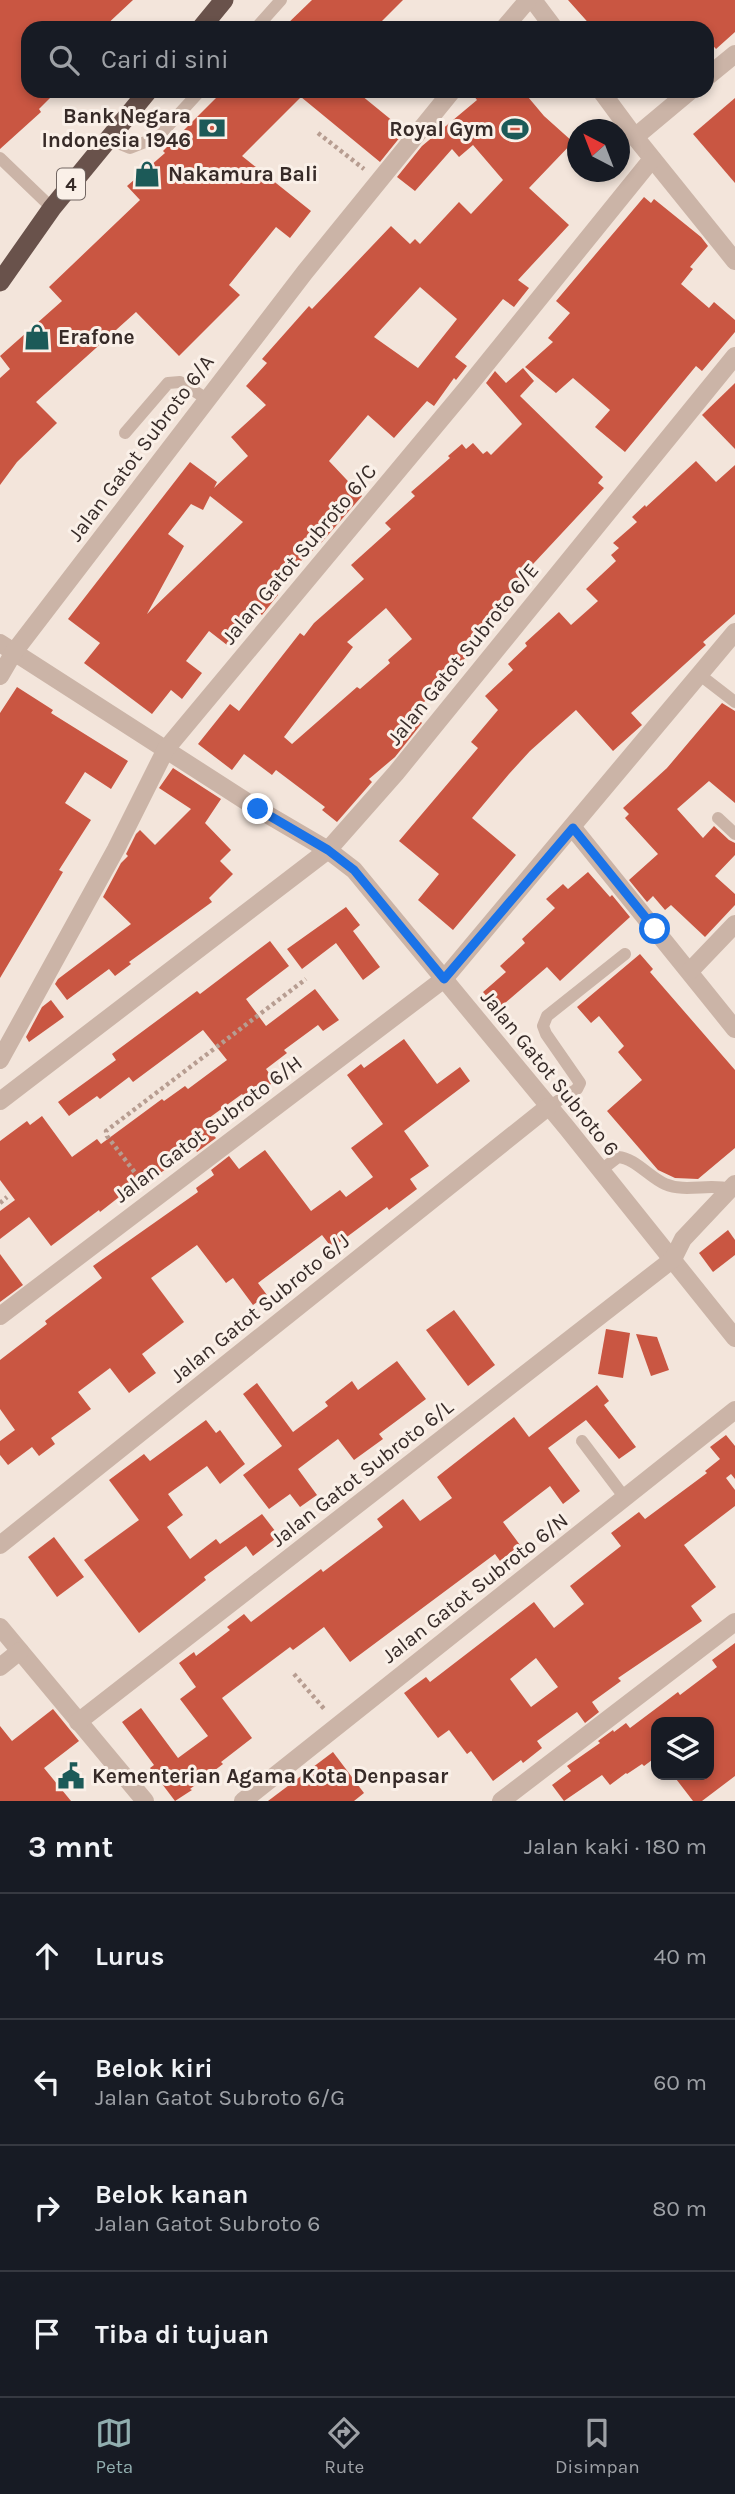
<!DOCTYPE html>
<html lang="id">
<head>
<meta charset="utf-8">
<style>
  :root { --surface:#171b24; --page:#20242c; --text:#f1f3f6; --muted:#9ea1a6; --line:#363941; --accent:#91aeaf }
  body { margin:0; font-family:Karla,sans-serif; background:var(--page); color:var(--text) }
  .controls { position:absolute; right:21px; bottom:21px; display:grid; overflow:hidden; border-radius:14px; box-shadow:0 4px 10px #0003 }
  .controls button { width:63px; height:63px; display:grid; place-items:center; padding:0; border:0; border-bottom:2px solid var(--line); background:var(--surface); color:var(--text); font:35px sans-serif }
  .compass { position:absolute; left:567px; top:119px; width:63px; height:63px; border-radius:50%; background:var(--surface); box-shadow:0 4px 10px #0003; rotate:318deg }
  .stop { position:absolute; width:21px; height:21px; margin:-16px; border:5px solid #1a73e8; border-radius:50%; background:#fff }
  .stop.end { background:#1a73e8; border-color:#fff; box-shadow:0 2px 7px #0008 }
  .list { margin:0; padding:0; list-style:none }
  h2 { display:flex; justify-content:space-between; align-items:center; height:91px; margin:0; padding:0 28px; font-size:30px }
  h2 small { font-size:23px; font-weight:400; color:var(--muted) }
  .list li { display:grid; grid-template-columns:46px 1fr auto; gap:21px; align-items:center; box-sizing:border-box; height:126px; padding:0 28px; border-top:2px solid var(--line) }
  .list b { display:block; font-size:26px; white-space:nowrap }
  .list p { margin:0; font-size:23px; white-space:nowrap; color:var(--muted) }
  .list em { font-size:23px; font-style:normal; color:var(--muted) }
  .icon { flex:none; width:38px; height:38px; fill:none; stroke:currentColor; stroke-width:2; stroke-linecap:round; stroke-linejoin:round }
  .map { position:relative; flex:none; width:735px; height:1801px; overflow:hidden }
  .search { position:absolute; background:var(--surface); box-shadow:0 4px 10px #0003; left:21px; right:21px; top:21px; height:77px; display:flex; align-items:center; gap:18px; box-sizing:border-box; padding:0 24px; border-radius:21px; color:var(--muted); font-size:26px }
  .sheet { height:595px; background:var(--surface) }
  nav { display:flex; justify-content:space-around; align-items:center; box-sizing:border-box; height:98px; border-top:2px solid var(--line); background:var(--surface); font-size:19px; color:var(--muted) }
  nav a { display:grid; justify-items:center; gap:4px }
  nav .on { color:var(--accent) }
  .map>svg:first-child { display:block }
  .building { fill:#c95642; fill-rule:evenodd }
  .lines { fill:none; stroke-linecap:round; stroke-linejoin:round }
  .path { stroke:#b79d91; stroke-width:4.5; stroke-dasharray:3.5 3.5; stroke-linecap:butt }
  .service { stroke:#cbb4a7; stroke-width:12 }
  .minor { stroke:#cbb4a7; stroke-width:18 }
  .trunk { stroke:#69524b; stroke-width:19 }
  .route { stroke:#1a73e8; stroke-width:9 }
  .labels { text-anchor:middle; stroke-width:6; stroke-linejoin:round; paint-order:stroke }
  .shield { fill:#faf0e8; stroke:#726662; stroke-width:2 }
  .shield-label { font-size:19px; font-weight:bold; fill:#372b28 }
  .poi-label { font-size:21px; font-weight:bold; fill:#372b28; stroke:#faf0e8; text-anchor:start }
  .street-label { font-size:21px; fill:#372b28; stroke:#faf0e8 }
</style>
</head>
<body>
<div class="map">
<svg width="735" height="1801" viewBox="0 0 735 1801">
  <rect width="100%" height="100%" fill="#f3e5db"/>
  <g class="building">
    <polygon points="0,0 133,0 103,28 28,28 28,91 57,91 39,109 41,112 0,149"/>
    <polygon points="312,0 403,0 375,28 283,28"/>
    <polygon points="568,0 735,0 735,32 716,49 707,39 707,28 593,28"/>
    <polygon points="223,91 356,91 405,131 380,162 301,97 242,156 311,211 290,238 276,227 229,285 240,295 179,356 136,312 36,402 57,423 17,462 0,485 0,378 10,369 0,356 62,301 49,287 140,200 127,186 165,153 163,151"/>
    <path d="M470 91H523L544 116 573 142 529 188 569 225 518 280 529 288 514 307 503 299 455 357 467 366 456 380 454 378 434 406 427 401 394 438 368 415 329 461 362 496 322 542 270 589 278 595 262 615 255 610 227 645 209 631 186 661 202 673 182 699 171 690 152 714 84 663 100 643 68 619 190 462 217 482 214 488 248 456 231 437 266 405 246 386 267 363 262 359 309 306 312 309 391 226 410 244 415 239 420 244 459 202 471 214 503 180 473 145 459 157 452 149 415 191 397 177 422 146 477 100ZM420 287 457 319 418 368 374 337ZM210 496 243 522 147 614 184 546 168 534 191 504 203 510Z"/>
    <polygon points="735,98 735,183 693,134"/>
    <polygon points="644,197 651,203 654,199 701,237 708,246 690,267 693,269 681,284 709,308 714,302 735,320 735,332 702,371 696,366 625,452 595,427 610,410 573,378 556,393 525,367 553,342 548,338 570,313 556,301"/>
    <path d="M523 368 534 381 520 396 603 477 598 483 604 488 520 578 523 582 494 608 500 616 469 646 473 651 440 681 443 685 413 712 422 723 395 757 369 779 372 782 337 822 322 810 325 807 276 770 272 775 244 754 232 770 198 744 230 704 239 711 300 633 304 636 314 623 364 579 351 565 391 529 385 523 415 496 411 492 450 458 448 456 462 444 466 449 473 443 483 454 487 451 491 455 522 424 486 383 495 371 506 383ZM386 608 412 639 388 660 390 663 360 689 357 687 292 744 284 737 353 647 347 642Z"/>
    <polygon points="735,383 735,449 702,415"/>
    <polygon points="696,461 716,482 735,465 735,614 703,642 706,645 631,713 642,725 613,751 576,710 530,751 509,774 472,818 516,855 453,930 418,900 439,874 399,841 478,748 471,742 498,710 485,696 513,670 508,664 527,646 525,643 559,612 571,625 598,601 586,589 616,561 611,555 619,548 613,543 637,522 632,517 645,505 646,507"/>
    <polygon points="17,687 53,710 51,713 128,761 111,789 85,772 65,803 91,820 59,870 63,872 0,978 0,713"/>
    <polygon points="722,703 735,711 735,803 709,781 677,809 703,838 714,826 729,840 735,843 735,855 715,876 735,894 735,905 705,937 671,905 665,910 653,896 647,902 629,880 658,854 625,818 629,814 623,808 667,768"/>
    <polygon points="173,768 221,799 205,823 231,850 220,861 233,874 209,898 212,902 129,962 131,964 115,976 109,969 67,1000 55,984 58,979 131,924 103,897 121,863 128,856 126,854 136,834 140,830 155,845 191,809 159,788"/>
    <polygon points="588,872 610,897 612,895 630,917 560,981 547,967 498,1009 483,992 506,972 500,966 525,943 522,939 555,908 546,899 563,884 568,889"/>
    <polygon points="346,907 360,925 353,931 380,967 363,980 336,943 302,969 287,949"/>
    <polygon points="270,941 289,966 246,999 266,1026 315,989 339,1020 323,1031 318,1025 284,1050 287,1053 266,1069 275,1081 248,1101 242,1094 209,1118 215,1126 209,1130 216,1138 197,1152 194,1148 155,1177 151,1172 100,1212 99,1210 51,1246 29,1217 0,1239 0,1211 15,1200 0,1180 0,1141 27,1121 30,1125 42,1116 72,1157 97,1139 101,1144 162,1099 164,1101 185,1086 188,1089 227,1060 203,1030 133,1082 129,1077 100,1099 97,1096 69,1116 58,1102 116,1060 112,1054 197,991 200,994"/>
    <polygon points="640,954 653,969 650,972 735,1070 735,1148 698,1179 675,1178 658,1170 607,1111 642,1080 618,1052 624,1046 599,1016 591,1023 577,1007"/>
    <polygon points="51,1000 64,1017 29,1042 26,1037 42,1007"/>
    <polygon points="404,1039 437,1084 460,1067 470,1081 404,1131 429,1166 410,1179 417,1189 389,1210 387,1207 332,1248 322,1235 258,1283 267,1295 253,1305 233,1278 226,1283 197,1245 151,1278 184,1322 142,1354 156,1373 129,1393 110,1368 78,1392 91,1409 51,1438 55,1444 39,1456 32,1447 8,1465 0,1455 0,1441 15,1430 0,1409 0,1360 47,1324 45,1321 102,1278 93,1266 198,1192 196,1188 214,1175 211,1170 229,1156 239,1169 265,1150 311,1211 340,1190 346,1197 373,1177 351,1148 383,1124 347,1075 361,1064 364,1068"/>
    <polygon points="728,1230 735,1240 735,1255 713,1272 699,1253"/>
    <polygon points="0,1254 23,1285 0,1302"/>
    <polygon points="454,1310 495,1365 468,1386 426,1330"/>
    <polygon points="606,1329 630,1333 623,1378 598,1374"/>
    <polygon points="636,1334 657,1337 669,1370 651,1376"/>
    <polygon points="397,1361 426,1399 379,1434 383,1439 354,1460 338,1439 298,1469 317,1495 300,1507 290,1494 269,1509 243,1475 282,1446 243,1394 257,1383 293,1432 328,1406 325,1402 352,1381 358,1390"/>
    <polygon points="597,1385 609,1401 604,1405 636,1447 619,1459 586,1420 548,1448 580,1491 563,1504 550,1486 503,1522 520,1545 500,1561 495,1554 350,1662 324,1627 293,1650 290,1647 222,1698 252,1738 221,1762 223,1764 190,1789 192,1790 175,1801 150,1768 154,1765 122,1722 141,1708 178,1758 208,1736 180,1699 196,1687 179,1663 194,1652 196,1656 230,1630 227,1627 244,1614 251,1622 321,1569 323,1572 383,1527 377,1519 403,1499 420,1521 452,1498 437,1477 514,1417 529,1437"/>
    <polygon points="206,1420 216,1433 220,1430 245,1464 220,1484 207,1466 168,1494 183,1515 167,1527 190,1559 216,1539 220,1544 262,1514 279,1536 253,1556 246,1546 204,1577 206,1580 139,1633 84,1560 139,1520 109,1480 144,1454 150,1461"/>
    <path d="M726 1435 735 1446V1479L731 1474 726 1478 735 1490V1506L684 1545 716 1587 691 1606 702 1621 618 1678 621 1681 592 1702 599 1712 585 1723 577 1712 537 1741 542 1748 523 1763 521 1760 493 1781 471 1751 467 1754 449 1730 438 1738 404 1693 426 1677 430 1682 534 1602 554 1628 584 1604 570 1586 621 1546 611 1533 639 1512 645 1519 707 1473 705 1471 720 1459 710 1447ZM536 1658 558 1687 531 1707 510 1679Z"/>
    <polygon points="54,1537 84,1577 57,1597 28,1557"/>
    <polygon points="735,1643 735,1776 702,1801 693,1801 673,1775 709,1775 709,1722 656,1722 656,1757 644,1766 642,1764 627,1774 626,1773 610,1785 602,1775 564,1801 552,1785 571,1771 567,1766 600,1743 598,1741 613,1730 614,1732 626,1723 630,1728 678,1692 680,1695 717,1667 712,1660"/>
    <polygon points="53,1709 79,1741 44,1768 71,1801 0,1801 0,1726 12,1741"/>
    <polygon points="333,1752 364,1793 354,1801 268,1801"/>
  </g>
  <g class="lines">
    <g class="path">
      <polyline points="318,133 364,169"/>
      <polyline points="143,1183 107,1136 106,1131 306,979"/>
      <polyline points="0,1203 7,1197"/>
      <polyline points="294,1674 326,1711"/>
    </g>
    <g class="service">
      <polyline points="256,28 281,0"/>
      <polyline points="108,139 130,148 158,137 200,91"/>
      <polyline points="0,158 52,208"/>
      <polyline points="125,433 168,383 180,382 207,399"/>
      <polyline points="700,675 735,702"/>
      <polyline points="718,818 735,834"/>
      <polyline points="548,1107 577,1089 580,1083 546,1034 543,1026 547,1016 625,954"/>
      <path d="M600 1171 618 1157C635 1158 649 1177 665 1184 686 1193 709 1183 730 1189"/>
      <polyline points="582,1441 625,1498"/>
    </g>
    <g class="minor">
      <polyline points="533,0 554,28"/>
      <polyline points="504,28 528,0"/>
      <polyline points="707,77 735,54"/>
      <polyline points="601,91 635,137 735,261"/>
      <polyline points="635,137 690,91"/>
      <polyline points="0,643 258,809 328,850 354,870 567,1128 735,1338"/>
      <polyline points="0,676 14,652 305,272 452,91"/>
      <polyline points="573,828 735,1029"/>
      <polyline points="690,971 735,924"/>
      <polyline points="0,1060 116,849 166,749 466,389 652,159"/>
      <polyline points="0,1101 328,850 396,773 735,356"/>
      <polyline points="0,1316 444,979 735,632"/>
      <polyline points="0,1545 548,1107"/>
      <polyline points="0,1627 145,1801"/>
      <polyline points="0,1667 20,1651"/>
      <polyline points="78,1722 673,1259 683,1239 735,1184"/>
      <polyline points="243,1801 735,1410"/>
      <polyline points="501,1801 735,1622"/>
    </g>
    <g class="trunk">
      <polyline points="201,28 224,0"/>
      <polyline points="0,282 52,208 148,91"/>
    </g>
  </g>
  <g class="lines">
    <polyline class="route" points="258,809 328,850 354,870 444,979 573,828 655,929"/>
  </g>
  <defs>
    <g id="bank-bare" transform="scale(2.1)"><path d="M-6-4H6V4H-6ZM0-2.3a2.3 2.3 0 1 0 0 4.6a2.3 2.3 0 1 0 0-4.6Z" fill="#1c5a58" stroke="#faf0e8" stroke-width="2.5" paint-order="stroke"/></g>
    <g id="stadium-bare" transform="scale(2.1)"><path d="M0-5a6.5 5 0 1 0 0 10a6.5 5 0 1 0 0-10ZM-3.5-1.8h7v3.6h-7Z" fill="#1c5a58" stroke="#faf0e8" stroke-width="2.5" paint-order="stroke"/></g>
    <g id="shop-bare" transform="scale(2.1)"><path d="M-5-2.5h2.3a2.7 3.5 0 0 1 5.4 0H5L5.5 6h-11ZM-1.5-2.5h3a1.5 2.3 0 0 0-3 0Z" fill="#1c5a58" stroke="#faf0e8" stroke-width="2.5" paint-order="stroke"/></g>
    <g id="civic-bare" transform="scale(2.1)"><path d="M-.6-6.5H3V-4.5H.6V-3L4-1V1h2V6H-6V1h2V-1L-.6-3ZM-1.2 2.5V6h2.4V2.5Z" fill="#1c5a58" stroke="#faf0e8" stroke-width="2.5" paint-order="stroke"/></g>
  </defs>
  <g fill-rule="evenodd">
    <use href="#bank-bare" x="212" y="128"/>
    <use href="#stadium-bare" x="515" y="129"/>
    <use href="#shop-bare" x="147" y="174"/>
    <use href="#shop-bare" x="37" y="337"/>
    <use href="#civic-bare" x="71" y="1776"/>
  </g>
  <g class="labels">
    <rect class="shield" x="57" y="168.5" width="28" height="31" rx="5"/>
    <g class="shield-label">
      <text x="71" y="191">4</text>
    </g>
    <g class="poi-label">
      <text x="191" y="123" text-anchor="end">Bank Negara<tspan x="191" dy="24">Indonesia 1946</tspan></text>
      <text x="494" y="136" text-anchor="end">Royal Gym</text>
      <text x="168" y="181">Nakamura Bali</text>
      <text x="58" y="344">Erafone</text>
      <text x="92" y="1783">Kementerian Agama Kota Denpasar</text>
    </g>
    <g class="street-label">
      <text transform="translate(141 448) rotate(-53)" y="7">Jalan Gatot Subroto 6/A</text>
      <text transform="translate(299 554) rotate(-50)" y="7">Jalan Gatot Subroto 6/C</text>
      <text transform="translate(463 654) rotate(-51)" y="7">Jalan Gatot Subroto 6/E</text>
      <text transform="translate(550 1073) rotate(51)" y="7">Jalan Gatot Subroto 6</text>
      <text transform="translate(208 1129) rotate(-37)" y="7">Jalan Gatot Subroto 6/H</text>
      <text transform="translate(260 1308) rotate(-39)" y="7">Jalan Gatot Subroto 6/J</text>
      <text transform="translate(362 1473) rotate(-38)" y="7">Jalan Gatot Subroto 6/L</text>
      <text transform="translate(475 1588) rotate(-38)" y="7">Jalan Gatot Subroto 6/N</text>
    </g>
  </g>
</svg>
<div class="controls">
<button><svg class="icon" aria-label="layers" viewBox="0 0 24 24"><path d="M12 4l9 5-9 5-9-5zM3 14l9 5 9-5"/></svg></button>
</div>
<svg class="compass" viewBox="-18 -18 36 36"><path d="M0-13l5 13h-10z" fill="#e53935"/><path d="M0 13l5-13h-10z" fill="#9ea1a6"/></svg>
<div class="stop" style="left:655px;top:929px"></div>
<div class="stop end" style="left:258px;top:809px"></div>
<div class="search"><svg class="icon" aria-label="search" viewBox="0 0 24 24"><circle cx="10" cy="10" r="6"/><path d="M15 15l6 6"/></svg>Cari di sini</div>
</div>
<section class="sheet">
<h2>3 mnt<small>Jalan kaki · 180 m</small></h2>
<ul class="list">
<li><svg class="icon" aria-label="ahead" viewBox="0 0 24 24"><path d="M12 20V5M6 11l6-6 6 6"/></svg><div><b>Lurus</b></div><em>40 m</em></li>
<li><svg class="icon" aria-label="left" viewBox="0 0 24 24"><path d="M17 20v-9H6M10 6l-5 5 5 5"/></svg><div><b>Belok kiri</b><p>Jalan Gatot Subroto 6/G</p></div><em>60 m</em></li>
<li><svg class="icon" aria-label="right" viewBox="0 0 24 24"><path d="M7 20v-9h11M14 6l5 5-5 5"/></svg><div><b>Belok kanan</b><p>Jalan Gatot Subroto 6</p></div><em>80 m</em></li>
<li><svg class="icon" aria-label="arrive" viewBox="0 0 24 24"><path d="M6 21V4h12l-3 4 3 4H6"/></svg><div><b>Tiba di tujuan</b></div></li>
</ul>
</section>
<nav>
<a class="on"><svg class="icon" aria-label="map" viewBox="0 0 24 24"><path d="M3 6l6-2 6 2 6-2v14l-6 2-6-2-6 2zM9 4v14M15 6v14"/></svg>Peta</a>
<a><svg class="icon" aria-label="directions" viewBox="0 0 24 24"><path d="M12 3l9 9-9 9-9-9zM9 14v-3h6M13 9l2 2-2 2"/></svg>Rute</a>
<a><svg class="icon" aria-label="saved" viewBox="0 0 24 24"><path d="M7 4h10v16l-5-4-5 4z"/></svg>Disimpan</a>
</nav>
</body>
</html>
